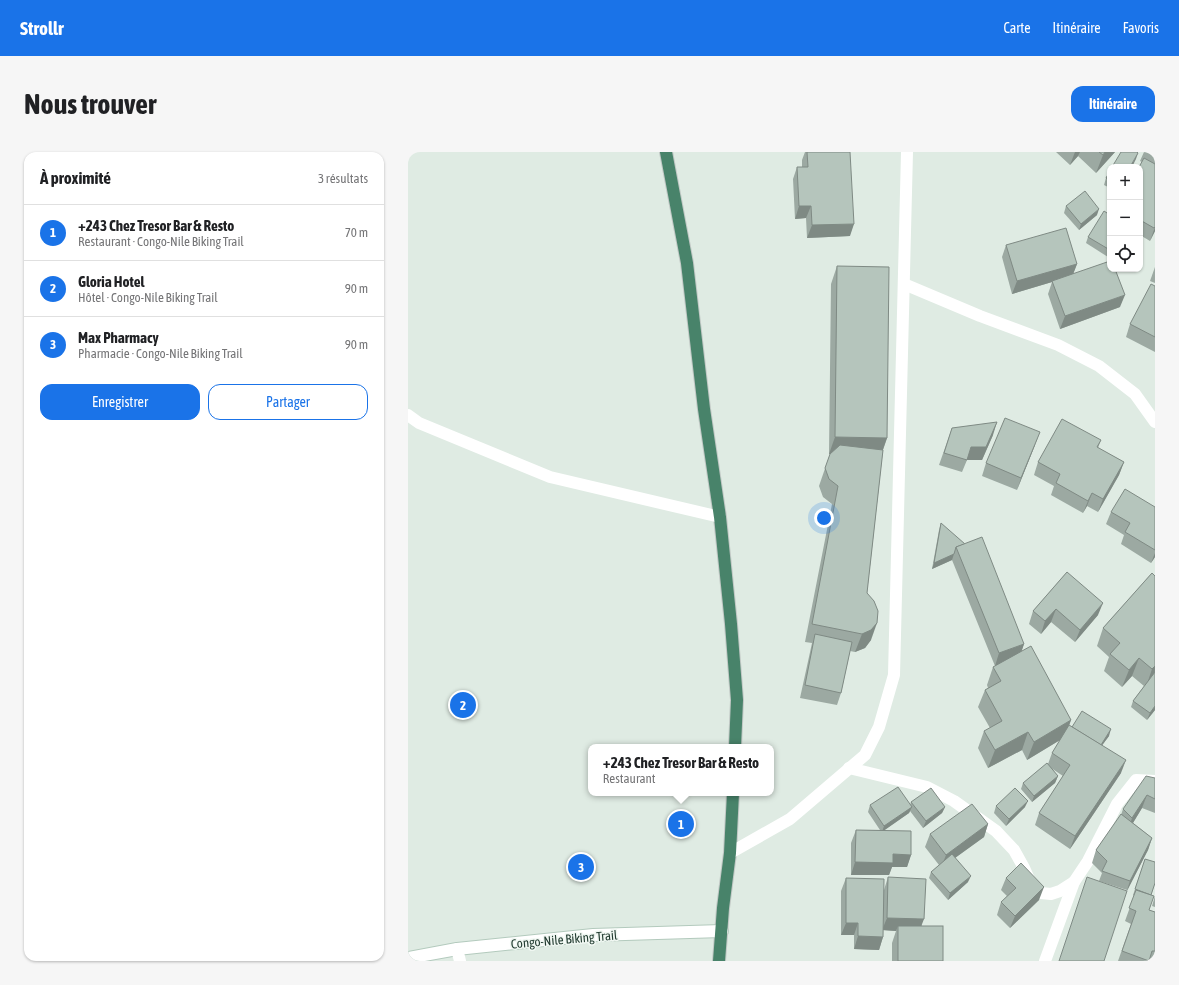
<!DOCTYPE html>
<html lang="fr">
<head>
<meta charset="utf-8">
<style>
  :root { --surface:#fff; --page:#f6f6f6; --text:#202124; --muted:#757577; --line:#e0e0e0; --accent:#1a73e8 }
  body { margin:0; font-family:"Asap Condensed",sans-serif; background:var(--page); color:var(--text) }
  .controls { position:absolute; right:12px; top:12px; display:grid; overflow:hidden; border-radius:8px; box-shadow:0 1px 3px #0004 }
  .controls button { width:36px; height:36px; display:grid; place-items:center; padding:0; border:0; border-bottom:1px solid var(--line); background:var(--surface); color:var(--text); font:20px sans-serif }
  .you { position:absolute; left:416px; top:366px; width:14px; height:14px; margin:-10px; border:3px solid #fff; border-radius:50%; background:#1a73e8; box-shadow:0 0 0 6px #1a73e833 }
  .badge { display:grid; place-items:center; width:26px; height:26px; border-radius:50%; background:var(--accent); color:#fff; font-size:13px; font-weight:700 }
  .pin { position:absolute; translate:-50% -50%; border:2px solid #fff; box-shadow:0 1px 4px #0006 }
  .popup { position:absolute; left:180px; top:592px; width:186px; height:52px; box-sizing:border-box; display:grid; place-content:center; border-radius:8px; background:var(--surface); filter:drop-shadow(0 1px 3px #0005); font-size:13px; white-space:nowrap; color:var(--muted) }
  .popup b { font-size:15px; color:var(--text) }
  .popup::after { content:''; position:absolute; left:50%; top:100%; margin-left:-8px; border:8px solid transparent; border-top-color:var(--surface) }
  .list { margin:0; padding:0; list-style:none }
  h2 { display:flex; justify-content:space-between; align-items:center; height:52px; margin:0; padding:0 16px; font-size:17px }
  h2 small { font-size:13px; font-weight:400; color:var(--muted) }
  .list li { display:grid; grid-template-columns:26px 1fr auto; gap:12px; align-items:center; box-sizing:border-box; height:56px; padding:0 16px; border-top:1px solid var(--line) }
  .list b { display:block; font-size:15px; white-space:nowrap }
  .list p { margin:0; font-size:13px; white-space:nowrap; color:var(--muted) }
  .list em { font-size:13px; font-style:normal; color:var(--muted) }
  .actions { display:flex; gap:8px; padding:12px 16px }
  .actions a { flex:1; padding:9px 0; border:1px solid var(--accent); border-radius:12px; text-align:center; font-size:14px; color:var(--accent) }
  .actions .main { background:var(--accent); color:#fff }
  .icon { flex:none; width:22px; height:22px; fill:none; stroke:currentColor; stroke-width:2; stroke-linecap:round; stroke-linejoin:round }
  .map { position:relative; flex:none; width:747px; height:809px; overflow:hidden; border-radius:12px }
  header { display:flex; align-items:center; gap:24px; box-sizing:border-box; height:56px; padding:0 20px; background:var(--accent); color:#fff }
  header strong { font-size:19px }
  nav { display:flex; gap:22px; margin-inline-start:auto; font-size:14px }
  .intro { display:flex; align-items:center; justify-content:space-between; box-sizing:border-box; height:96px; padding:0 24px }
  h1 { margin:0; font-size:28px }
  .button { padding:10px 18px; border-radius:12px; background:var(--accent); color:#fff; font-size:14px; font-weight:700 }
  main { display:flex; gap:24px; padding:0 24px }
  aside { flex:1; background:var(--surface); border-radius:12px; box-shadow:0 1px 3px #0004 }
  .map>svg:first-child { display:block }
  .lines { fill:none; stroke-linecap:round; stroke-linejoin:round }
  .secondary-casing { stroke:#b3cabd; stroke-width:14 }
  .trunk-casing { stroke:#c1c8c5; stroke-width:14 }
  .minor { stroke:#fff; stroke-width:12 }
  .secondary { stroke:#fff; stroke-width:12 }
  .trunk { stroke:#48836a; stroke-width:12 }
  .wall { fill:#9ca9a2 }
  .shaded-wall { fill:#7f8a84 }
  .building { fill:#b5c5bc; stroke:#7f8a84 }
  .labels { text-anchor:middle; stroke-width:3; stroke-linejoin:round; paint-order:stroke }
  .street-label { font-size:13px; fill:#203a2f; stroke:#f0f7f2 }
</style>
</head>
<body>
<header>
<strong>Strollr</strong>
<nav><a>Carte</a><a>Itinéraire</a><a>Favoris</a></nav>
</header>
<div class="intro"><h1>Nous trouver</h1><a class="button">Itinéraire</a></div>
<main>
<aside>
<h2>À proximité<small>3 résultats</small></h2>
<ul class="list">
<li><span class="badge">1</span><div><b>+243 Chez Tresor Bar &amp; Resto</b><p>Restaurant · Congo-Nile Biking Trail</p></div><em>70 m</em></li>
<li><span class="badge">2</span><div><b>Gloria Hotel</b><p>Hôtel · Congo-Nile Biking Trail</p></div><em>90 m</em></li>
<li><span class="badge">3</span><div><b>Max Pharmacy</b><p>Pharmacie · Congo-Nile Biking Trail</p></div><em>90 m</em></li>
</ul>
<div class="actions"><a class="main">Enregistrer</a><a>Partager</a></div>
</aside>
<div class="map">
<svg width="747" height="809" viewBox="0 0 747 809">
  <rect width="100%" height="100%" fill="#dfebe3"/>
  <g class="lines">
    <g class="secondary-casing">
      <polyline id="secondary" points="0,806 49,797 185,783 314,779"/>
    </g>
    <g class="trunk-casing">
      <g id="trunk">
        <polyline points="258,0 279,111 296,257 312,365 323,472 329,548 327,595"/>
        <polyline points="311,809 315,756 322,701 325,641"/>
      </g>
    </g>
    <g class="minor">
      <polyline points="496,132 572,164 650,193 691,214 727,242 747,270"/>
      <polyline points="0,263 11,271 142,325 312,365"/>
      <polyline points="441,616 519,635 546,649 588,679 606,698 616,716 623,732 633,741 643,742 652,739 666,730 680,709 709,652 728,628 747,629"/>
      <polyline points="322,701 382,667 457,603 471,575 486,523 499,0"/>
      <polyline points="49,797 52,809"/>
      <polyline points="637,809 666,730"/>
    </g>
    <use href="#secondary" class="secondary"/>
    <use href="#trunk" class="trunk"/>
  </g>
  <g class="wall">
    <polygon points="397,0 442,0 442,84 399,86 398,66 387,67 385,27 389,15 394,15 394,8"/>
    <polygon points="648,0 707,0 688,21 670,4 662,13"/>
    <polygon points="736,0 747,0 747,79 742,89 732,83 732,15 734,10 732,9"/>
    <polygon points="702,19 702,36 696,33 698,26"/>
    <polygon points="658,54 689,63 671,78 656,61"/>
    <polygon points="702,63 702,101 700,105 678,91 680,85"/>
    <polygon points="598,93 669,112 665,122 712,155 652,177 640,142 644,130 604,142 594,105"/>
    <polygon points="429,114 479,286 475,298 459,441 463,488 457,496 447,500 442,499 433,541 429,553 392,546 404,491 397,490 424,352 415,345 411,334 422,302 421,302 423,132"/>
    <polygon points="747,115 747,131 742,129"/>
    <polygon points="747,134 747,200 718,185 722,172"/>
    <polygon points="544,276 585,283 574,308 559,308 554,320 531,313"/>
    <polygon points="693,288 690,296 716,310 711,323 690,360 679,354 675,361 643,343 646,334 626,323 630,310"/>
    <polygon points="627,293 609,338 574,324 578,311"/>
    <polygon points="747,355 747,405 743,411 713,392 716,383 698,372 703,360"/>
    <polygon points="533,371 616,492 613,500 663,568 661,573 664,575 701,584 694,593 713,621 662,697 627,673 631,661 655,624 643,616 650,624 647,631 624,650 613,637 615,631 640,612 644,601 652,588 619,608 614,598 580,616 570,596 576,579 582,576 570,555 577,538 580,536 579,533 585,515 587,514 544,408 524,417 531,378"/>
    <polygon points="659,420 690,463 667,490 643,470 633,482 621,472 625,459"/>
    <polygon points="744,421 747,558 739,568 723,555 725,549 736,534 724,524 714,535 696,519 701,505 689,494 695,476"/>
    <polygon points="747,626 747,661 734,656 725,671 744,686 740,698 719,738 691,729 694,721 684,711 688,698 713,663 715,657"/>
    <polygon points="503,650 537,655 534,661 515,676 502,659 501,661 476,678 503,703 499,715 484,715 481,723 443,723 443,691 448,678 472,678 460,660 462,653 502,653"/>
    <polygon points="588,654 617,655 598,674 586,661"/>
    <polygon points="580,672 576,685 547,706 560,730 540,748 521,726 523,720 531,713 517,695 522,682"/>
    <polygon points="737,707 747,731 743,743 741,758 747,760 747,809 710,809 723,772 717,769 726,744 725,743"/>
    <polygon points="480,725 514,774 535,809 484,809 484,791 488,779 475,778 475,785 471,798 446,797 446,783 433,783 433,739 438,726 476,738"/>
    <polygon points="598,726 631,748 602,776 589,763 593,750 599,744 593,738"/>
    <polygon points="747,744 747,755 744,754"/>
  </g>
  <g class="shaded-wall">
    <polygon points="667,0 672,0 670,4 662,13"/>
    <polygon points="697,0 707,0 688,21 695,3"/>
    <polygon points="730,1 728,7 724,15 722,15"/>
    <polygon points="391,54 403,54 398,66 387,67"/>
    <polygon points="691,57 689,63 671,78 673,72"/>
    <polygon points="446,72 442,84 399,86 404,73"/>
    <polygon points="747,75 747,79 742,89"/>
    <polygon points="669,112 664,125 644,129 644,130 604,142 609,129"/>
    <polygon points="717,143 712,155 652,177 657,164"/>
    <polygon points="589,270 585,283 574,308 558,308 563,295"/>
    <polygon points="632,280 627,293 609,338 613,326"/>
    <polygon points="427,285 479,286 473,303 421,302"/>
    <polygon points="716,310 711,323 690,360 695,347"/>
    <polygon points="684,341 679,354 675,361 680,349"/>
    <polygon points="747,401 747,405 743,411"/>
    <polygon points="546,402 544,408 524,417 526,411"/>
    <polygon points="695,451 690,463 667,490 672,478"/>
    <polygon points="648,457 643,470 633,482 637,469"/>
    <polygon points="469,471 463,488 457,496 447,500 454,482"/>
    <polygon points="616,492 612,504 587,514 591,501"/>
    <polygon points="731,506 724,524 714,535 721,518"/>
    <polygon points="747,514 747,523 738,535 744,517"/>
    <polygon points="747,554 747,558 739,568 742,561"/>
    <polygon points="663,568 657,585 619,608 626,590"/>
    <polygon points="703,577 701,584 690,599 693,593"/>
    <polygon points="620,580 614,598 580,616 587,598"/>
    <polygon points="718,608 713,621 662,697 667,684"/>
    <polygon points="650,624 647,631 624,650 626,644"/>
    <polygon points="739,643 734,656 720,679 724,666"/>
    <polygon points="620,649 617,655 598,674 601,667"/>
    <polygon points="504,655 501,661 474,680 476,674"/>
    <polygon points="537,655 534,661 515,676 518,669"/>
    <polygon points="580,672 576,685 533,716 538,703"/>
    <polygon points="744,686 740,698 718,741 722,729"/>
    <polygon points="485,702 503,703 499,715 484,715 481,723 443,723 447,710"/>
    <polygon points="563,724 560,730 540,748 542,741"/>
    <polygon points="636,735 631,748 602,776 607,764"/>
    <polygon points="479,766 516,767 511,780 490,774 488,779 474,778"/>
    <polygon points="438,771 450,771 446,783 433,783"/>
    <polygon points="450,784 475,785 471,798 446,797"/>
  </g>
  <g class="building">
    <polygon points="399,0 442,0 446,72 404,73 403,54 391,54 389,15 400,15"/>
    <polygon points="691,0 697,0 695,3"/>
    <polygon points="713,0 729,0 730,1 722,15 704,15"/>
    <polygon points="742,0 747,0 747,3"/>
    <polygon points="736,6 747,12 747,75 746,76 732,68 732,15 731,15"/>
    <polygon points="702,19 702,28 698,26"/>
    <polygon points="677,39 691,57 673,72 658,54"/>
    <polygon points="696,59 702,63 702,98 680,85"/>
    <polygon points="658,76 669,112 609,129 598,93"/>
    <polygon points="702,109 702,117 707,117 717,143 657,164 644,129"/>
    <polygon points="429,114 481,115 479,286 427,285"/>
    <polygon points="743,132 747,134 747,185 722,172"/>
    <polygon points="597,266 632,280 613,326 578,311"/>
    <polygon points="654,267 693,288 689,295 716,310 695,347 684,341 680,349 648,331 652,322 630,310"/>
    <polygon points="589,270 578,295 563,295 559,308 536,301 544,276"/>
    <polygon points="432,293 475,298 459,441 466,449 470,459 469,471 463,478 454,482 404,472 430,334 421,327 417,316 422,302"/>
    <polygon points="717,337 747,355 747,398 717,380 722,371 703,360"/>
    <polygon points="533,371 557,392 548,395 546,402 526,411"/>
    <polygon points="574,385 616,492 591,501 548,395"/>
    <polygon points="659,420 695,451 672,478 648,457 637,469 625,459"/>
    <polygon points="744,421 747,424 747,514 744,517 731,506 721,518 702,502 712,491 695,476"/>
    <polygon points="407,482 444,490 433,541 397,533"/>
    <polygon points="623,494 663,568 626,590 620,580 587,598 576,579 594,569 577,538 593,529 585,515"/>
    <polygon points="747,520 747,554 742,561 725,549"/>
    <polygon points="674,559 703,577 693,593 664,575"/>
    <polygon points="661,573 718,608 667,684 631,661 662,613 644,601"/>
    <polygon points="639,611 650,624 626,644 615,631"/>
    <polygon points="738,624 747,626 747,647 739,643 724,666 715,657"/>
    <polygon points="490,635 504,655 476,674 462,653"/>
    <polygon points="523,636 537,655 518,669 503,650"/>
    <polygon points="607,636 620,649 601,667 588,654"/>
    <polygon points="564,652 580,672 538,703 522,682"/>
    <polygon points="713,662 744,686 722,729 694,719 699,709 688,698"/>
    <polygon points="448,678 503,679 503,703 485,702 485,711 447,710"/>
    <polygon points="544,702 563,724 542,741 523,720"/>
    <polygon points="737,707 747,710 747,731 743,743 727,737"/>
    <polygon points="613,711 636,735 607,764 593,750 608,736 598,726"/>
    <polygon points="480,725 518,727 516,767 479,766"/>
    <polygon points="679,725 719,739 696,809 651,809"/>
    <polygon points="438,726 476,727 475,785 450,784 450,771 438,771"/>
    <polygon points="728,738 746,744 741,758 747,760 747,799 744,799 741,809 714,799 728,759 721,756"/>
    <rect x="490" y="774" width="45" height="35"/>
  </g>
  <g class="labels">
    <g class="street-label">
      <text transform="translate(156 787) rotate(-5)" y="5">Congo-Nile Biking Trail</text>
    </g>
  </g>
</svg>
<div class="controls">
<button>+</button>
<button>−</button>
<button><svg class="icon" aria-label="locate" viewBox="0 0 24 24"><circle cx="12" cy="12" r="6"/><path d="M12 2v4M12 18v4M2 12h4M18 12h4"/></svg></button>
</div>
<div class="you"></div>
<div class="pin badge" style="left:273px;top:672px">1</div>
<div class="popup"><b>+243 Chez Tresor Bar &amp; Resto</b>Restaurant</div>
<div class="pin badge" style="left:55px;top:553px">2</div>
<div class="pin badge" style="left:173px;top:715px">3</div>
</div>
</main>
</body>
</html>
